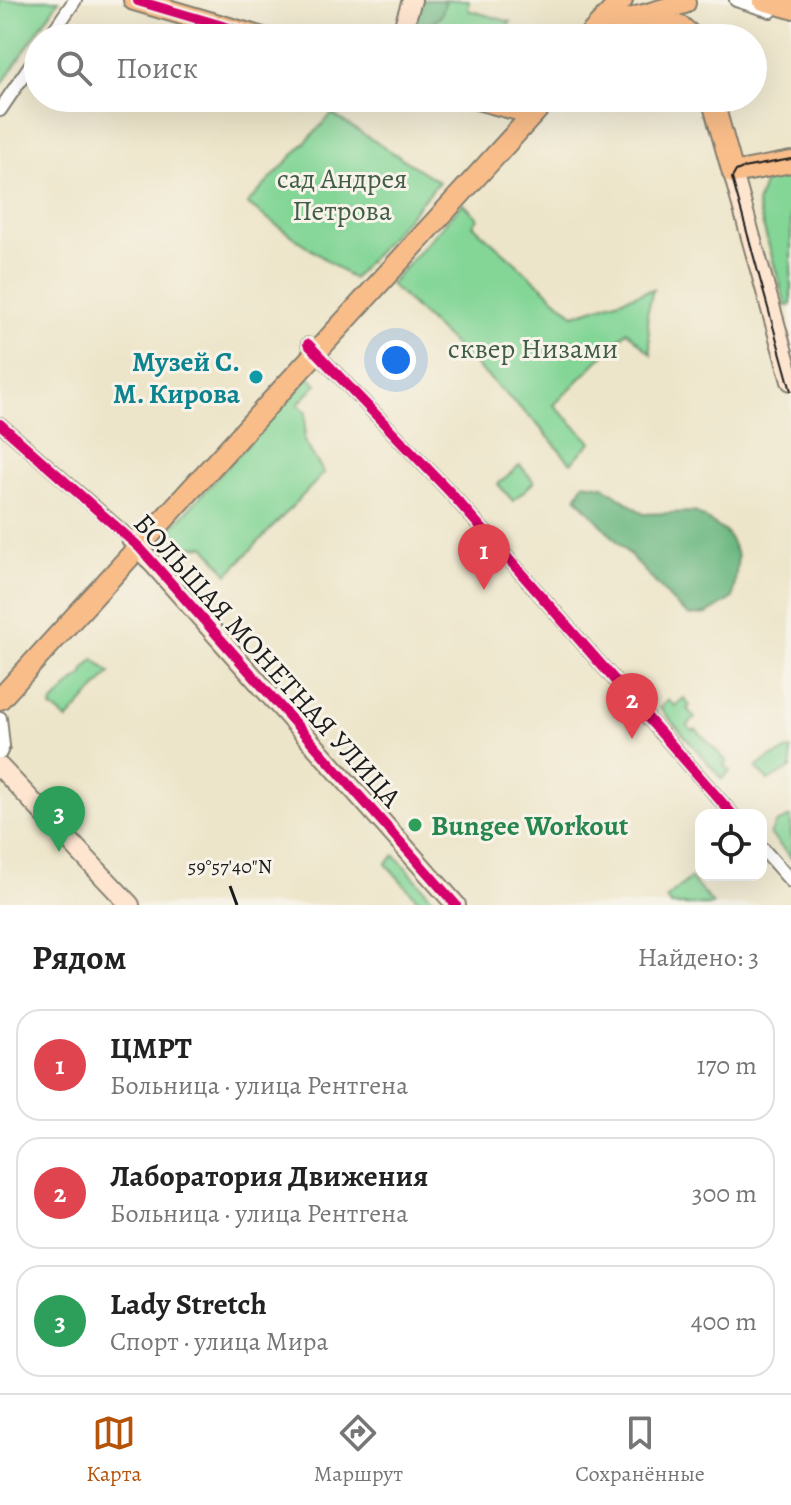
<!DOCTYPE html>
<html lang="ru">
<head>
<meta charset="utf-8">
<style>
  :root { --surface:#fff; --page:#f2f2f2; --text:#222; --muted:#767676; --line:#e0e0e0; --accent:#b45309 }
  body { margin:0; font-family:Alegreya,serif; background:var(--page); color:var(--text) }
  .controls { position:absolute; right:24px; bottom:24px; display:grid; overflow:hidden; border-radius:16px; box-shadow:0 8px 32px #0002 }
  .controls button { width:72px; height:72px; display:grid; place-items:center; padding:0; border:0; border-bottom:2px solid var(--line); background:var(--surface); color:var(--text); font:40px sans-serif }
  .you { position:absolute; left:396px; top:360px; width:28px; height:28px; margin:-20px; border:6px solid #fff; border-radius:50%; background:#1a73e8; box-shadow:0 0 0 12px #1a73e833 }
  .badge { display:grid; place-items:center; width:52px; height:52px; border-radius:50%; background:var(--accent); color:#fff; font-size:26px; font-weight:700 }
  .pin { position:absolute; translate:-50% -66px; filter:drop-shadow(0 2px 4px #0008) }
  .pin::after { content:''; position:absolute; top:42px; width:28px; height:24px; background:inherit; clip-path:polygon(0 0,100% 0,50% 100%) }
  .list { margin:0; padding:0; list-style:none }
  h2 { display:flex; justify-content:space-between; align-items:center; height:104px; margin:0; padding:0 32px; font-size:34px }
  h2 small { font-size:26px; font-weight:400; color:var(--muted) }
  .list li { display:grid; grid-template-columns:52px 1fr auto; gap:24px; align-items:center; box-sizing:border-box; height:112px; margin:0 16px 16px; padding:0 16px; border:2px solid var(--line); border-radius:24px }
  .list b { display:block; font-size:30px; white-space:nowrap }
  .list p { margin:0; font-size:26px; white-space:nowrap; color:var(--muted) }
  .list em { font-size:26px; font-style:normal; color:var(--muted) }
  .icon { flex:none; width:44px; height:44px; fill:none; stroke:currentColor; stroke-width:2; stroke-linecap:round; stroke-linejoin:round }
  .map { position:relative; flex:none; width:791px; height:905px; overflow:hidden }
  .search { position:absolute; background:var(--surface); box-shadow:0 8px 32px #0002; left:24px; right:24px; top:24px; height:88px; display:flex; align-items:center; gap:20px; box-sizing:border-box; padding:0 28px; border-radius:44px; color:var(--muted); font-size:30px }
  .sheet { height:488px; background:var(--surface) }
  nav { display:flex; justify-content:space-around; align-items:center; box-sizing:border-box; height:112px; border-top:2px solid var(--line); background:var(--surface); font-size:22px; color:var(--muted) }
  nav a { display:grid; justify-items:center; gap:4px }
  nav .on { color:var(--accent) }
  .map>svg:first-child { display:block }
  .green { fill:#84d697; stroke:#50795a; stroke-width:2 }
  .forest { fill:#6bb780; stroke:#446a4e; stroke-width:2 }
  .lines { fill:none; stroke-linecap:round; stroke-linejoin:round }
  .street-casing { stroke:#848072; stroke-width:16 }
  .secondary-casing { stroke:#848072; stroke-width:22 }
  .primary-casing { stroke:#848072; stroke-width:24 }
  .street { stroke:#fff; stroke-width:12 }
  .secondary { stroke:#fde5d0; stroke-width:18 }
  .primary { stroke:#f9bd89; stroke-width:20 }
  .tram { stroke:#1c1c1c; stroke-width:2 }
  .cycleway-casing { stroke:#f7f3e8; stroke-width:15 }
  .cycleway { stroke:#d6006c; stroke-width:10 }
  .ticks { fill:none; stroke:#1c1c1c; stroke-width:3 }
  .culture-dot { fill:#0f9aa8; stroke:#f7f3e8; stroke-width:3 }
  .leisure-dot { fill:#2e9e5b; stroke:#f7f3e8; stroke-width:3 }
  .labels { text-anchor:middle; stroke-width:6; stroke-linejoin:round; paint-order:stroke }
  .park-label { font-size:28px; fill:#405d47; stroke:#f7f3e8 }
  .culture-label { font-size:28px; font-weight:bold; fill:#0d838f; stroke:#f7f3e8; text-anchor:end }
  .street-label { font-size:28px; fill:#1c1c1c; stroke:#f7f3e8 }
  .leisure-label { font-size:28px; font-weight:bold; fill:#27864d; stroke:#f7f3e8; text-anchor:start }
  .ticks-label { font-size:20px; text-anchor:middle; fill:#1c1c1c; stroke:#f7f3e8; stroke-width:6; stroke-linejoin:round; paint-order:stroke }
</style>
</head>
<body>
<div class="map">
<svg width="791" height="905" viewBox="0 0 791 905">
  <rect width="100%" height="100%" fill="#f7f3e8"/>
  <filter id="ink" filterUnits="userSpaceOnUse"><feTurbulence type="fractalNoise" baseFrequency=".0125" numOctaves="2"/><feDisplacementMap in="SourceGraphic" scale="16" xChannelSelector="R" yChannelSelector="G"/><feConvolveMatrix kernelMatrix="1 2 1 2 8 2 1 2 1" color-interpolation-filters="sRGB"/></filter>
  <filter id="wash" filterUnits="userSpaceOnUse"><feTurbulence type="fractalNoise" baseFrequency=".006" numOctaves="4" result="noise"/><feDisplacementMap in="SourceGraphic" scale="32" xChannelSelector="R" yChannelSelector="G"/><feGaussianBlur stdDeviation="1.8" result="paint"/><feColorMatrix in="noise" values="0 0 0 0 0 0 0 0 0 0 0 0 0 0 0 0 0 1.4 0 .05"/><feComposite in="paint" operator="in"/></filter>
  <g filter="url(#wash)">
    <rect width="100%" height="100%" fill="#ede5c9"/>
    <g class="green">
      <polygon points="0,0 59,0 0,87"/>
      <polygon points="420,0 469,0 468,10 511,22 497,38 436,38 438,28 419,23 416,29"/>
      <polygon points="332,114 439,182 353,279 247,204"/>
      <polygon points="791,177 791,305 786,306 757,204 765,181"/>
      <polygon points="463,203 478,218 473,225 574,315 653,289 647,314 651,354 627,331 554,405 591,442 571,463 537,424 390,284"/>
      <polygon points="309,377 317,384 298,404 306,412 304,441 324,473 228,574 205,546 181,547 165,553 157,544"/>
      <polygon points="520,465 534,482 513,501 498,484"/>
      <polygon points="94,659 110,673 67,720 54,709 51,708 52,704 74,681 83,675 84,670"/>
      <polygon points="684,698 690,706 687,709 695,718 687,726 693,731 696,729 727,762 724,765 730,771 722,779 660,708 668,700 675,706"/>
      <polygon points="791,749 791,768 768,781 756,767 772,757"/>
      <polygon points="791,817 791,858 770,834 776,823"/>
      <polygon points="395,855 432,898 429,901 434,905 415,904 418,900 386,864"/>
      <polygon points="690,878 713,904 711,905 671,905 666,899"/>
    </g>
    <g class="forest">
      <polygon points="420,0 446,0 441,16 428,25 419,23 416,29 412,28"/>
      <polygon points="584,483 603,486 644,514 695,512 727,533 738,556 733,598 707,614 690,616 677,606 576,497"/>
    </g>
  </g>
  <g filter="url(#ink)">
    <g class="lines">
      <g class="street-casing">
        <g id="street">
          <polyline points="736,0 771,11"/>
          <polyline points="49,38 75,0"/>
          <polyline points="0,110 38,54"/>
          <polyline points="308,344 449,491 733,815"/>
          <polyline points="0,424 131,539"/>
          <polyline points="0,718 3,746 0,753"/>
          <polyline points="761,847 791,881"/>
        </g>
      </g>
      <g class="secondary-casing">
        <g id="secondary">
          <polyline points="400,38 412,0"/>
          <polyline points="733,173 791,381"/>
          <polyline points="131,539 456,905"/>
          <polyline points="0,767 130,905"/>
        </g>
      </g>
      <g class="primary-casing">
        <g id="primary">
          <polyline points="134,0 263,38"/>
          <polyline points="763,0 791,8"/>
          <polyline points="640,16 681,27 694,38"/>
          <polyline points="616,23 685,3"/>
          <polyline points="587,38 622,0"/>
          <polyline points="473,98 533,114"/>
          <polyline points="712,98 733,173 791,162"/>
          <polyline points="0,699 548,98"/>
        </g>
      </g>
      <use href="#street" class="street"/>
      <use href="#secondary" class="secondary"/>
      <use href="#primary" class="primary"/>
      <polyline class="tram" points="791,159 743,168 736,171 732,178 791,391"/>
      <g class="cycleway-casing">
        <g id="cycleway">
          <polyline points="138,1 263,38"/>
          <polyline points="308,344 449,491 733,815"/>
          <polyline points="0,424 139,547 456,905"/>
        </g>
      </g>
      <use href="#cycleway" class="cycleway"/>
    </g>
  </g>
  <path class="ticks" d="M230 886 237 905"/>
  <circle class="culture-dot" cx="256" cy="377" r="8"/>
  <circle class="leisure-dot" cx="415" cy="825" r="8"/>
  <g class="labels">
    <g class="park-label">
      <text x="342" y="188">сад Андрея<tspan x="342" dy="32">Петрова</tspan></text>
      <text x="533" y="358">сквер Низами</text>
    </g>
    <g class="culture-label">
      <text x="240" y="371">Музей С.<tspan x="240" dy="32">М. Кирова</tspan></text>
    </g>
    <g class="street-label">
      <text transform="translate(268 660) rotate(48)" y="10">БОЛЬШАЯ МОНЕТНАЯ УЛИЦА</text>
    </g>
    <g class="leisure-label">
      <text x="431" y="835">Bungee Workout</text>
    </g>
  </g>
  <g class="ticks-label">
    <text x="230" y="873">59°57'40"N</text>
  </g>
</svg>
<div class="controls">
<button><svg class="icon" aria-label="locate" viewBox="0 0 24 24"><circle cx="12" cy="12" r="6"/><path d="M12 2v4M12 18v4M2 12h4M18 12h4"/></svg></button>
</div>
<div class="you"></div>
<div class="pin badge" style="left:484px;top:590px;background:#e0444e">1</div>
<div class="pin badge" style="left:632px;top:739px;background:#e0444e">2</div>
<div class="pin badge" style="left:59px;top:852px;background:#2e9e5b">3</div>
<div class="search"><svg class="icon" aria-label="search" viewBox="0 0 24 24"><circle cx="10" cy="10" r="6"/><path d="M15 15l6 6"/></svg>Поиск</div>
</div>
<section class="sheet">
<h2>Рядом<small>Найдено: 3</small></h2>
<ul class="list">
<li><span class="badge" style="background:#e0444e">1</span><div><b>ЦМРТ</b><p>Больница · улица Рентгена</p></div><em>170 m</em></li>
<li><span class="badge" style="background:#e0444e">2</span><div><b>Лаборатория Движения</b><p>Больница · улица Рентгена</p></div><em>300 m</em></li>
<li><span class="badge" style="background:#2e9e5b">3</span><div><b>Lady Stretch</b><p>Спорт · улица Мира</p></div><em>400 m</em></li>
</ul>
</section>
<nav>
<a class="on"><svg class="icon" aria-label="map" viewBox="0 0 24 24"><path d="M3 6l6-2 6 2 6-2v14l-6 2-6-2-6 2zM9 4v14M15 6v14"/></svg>Карта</a>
<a><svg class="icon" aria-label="directions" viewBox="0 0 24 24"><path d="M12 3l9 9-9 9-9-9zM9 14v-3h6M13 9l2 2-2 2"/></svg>Маршрут</a>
<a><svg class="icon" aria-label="saved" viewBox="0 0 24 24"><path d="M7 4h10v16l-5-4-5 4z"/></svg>Сохранённые</a>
</nav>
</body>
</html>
